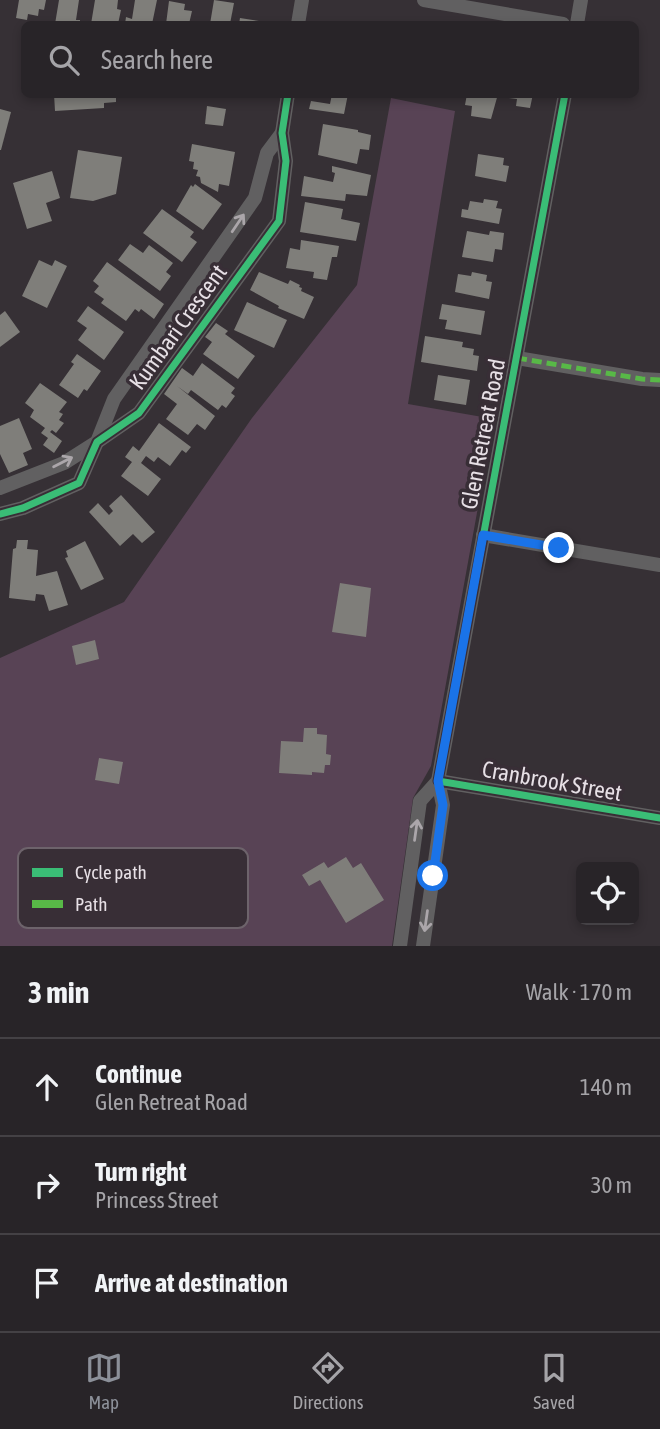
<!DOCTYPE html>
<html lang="en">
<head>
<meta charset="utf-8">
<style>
  :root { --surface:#282428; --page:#343034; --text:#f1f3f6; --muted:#a5a4a8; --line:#444145; --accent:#8c9099 }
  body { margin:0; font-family:"Asap Condensed",sans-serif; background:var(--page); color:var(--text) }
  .controls { position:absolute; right:21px; bottom:21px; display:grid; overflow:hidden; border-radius:10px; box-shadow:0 4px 10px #0003 }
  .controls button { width:63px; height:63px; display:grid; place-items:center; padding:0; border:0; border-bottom:2px solid var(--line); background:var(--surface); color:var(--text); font:35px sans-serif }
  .stop { position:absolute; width:21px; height:21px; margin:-16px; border:5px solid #1a73e8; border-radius:50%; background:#fff }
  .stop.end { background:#1a73e8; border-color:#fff; box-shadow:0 2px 7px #0008 }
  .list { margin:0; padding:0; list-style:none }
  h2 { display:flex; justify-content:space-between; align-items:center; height:91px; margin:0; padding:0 28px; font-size:30px }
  h2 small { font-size:23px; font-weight:400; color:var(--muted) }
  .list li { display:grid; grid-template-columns:46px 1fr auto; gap:21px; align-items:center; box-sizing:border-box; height:98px; padding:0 28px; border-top:2px solid var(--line) }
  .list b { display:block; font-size:26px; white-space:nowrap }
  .list p { margin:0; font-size:23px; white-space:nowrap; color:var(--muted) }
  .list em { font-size:23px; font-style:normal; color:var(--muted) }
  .icon { flex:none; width:38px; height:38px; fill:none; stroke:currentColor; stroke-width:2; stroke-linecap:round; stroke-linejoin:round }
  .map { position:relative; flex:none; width:660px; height:946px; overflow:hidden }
  .search { position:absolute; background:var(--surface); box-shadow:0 4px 10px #0003; left:21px; right:21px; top:21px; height:77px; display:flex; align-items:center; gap:18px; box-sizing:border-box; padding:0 24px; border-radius:10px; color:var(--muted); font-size:26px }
  .sheet { height:385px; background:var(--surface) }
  nav { display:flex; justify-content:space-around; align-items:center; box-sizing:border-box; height:98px; border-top:2px solid var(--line); background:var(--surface); font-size:19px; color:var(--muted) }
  nav a { display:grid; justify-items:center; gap:4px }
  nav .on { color:var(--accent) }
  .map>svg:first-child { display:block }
  .green { fill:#584355 }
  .building { fill:#7f7e7a }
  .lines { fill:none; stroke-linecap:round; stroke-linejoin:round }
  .minor { stroke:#616061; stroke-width:14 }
  .quiet { stroke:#58b947; stroke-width:5; stroke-dasharray:10 5; stroke-linecap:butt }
  .cycleway-casing { stroke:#382e36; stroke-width:11 }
  .cycleway { stroke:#3abd76; stroke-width:7 }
  .oneway { stroke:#aba6aa }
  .route { stroke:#1a73e8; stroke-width:9 }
  .labels { text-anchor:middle; stroke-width:7; stroke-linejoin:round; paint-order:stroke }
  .street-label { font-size:23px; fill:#e7e0e6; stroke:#382e36 }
  .key { fill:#382e36; stroke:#6d636b; stroke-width:2 }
  .key-label { font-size:19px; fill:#e7e0e6 }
</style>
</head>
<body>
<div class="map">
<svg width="660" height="946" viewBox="0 0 660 946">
  <rect width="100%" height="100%" fill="#363035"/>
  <polygon class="green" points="391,98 455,111 408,404 494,419 431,766 413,798 392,946 0,946 0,658 124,602 252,418 357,285"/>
  <g class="building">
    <polygon points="19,0 46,0 44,10 39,9 38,16 28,14 27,20 16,18"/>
    <polygon points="59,0 79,0 76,20 80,20 80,24 55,24"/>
    <polygon points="95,0 118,0 117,9 121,10 118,24 91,24"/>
    <polygon points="135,0 157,0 152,24 125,24 126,17 132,19"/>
    <polygon points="214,0 234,3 230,24 210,24"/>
    <polygon points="169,1 185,4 184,10 192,11 189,24 166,24"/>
    <polygon points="240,18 272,23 272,24 239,24"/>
    <polygon points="54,94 116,94 116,102 104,103 104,108 55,111"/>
    <polygon points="332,94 348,94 344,114 309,109 311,101 330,104"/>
    <polygon points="467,94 498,94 491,119 471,116 472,106 465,105"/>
    <polygon points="509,94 533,94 530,108 516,106 517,99 509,98"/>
    <polygon points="207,106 226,109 223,126 205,124"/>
    <polygon points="0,109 11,112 1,150 0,150"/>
    <polygon points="323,124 358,130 358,132 371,135 369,150 360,149 357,164 318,155"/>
    <polygon points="192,144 235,152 229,186 219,184 218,192 201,183 200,177 196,176 198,170 193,169 194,162 189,161"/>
    <polygon points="78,150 122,157 116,194 93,201 70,198"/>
    <polygon points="478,154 504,158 503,165 509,166 506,182 475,176"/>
    <polygon points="332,166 371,175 367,196 346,194 345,201 301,196 304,176 333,182 335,173 332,172"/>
    <polygon points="52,171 60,198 46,203 52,221 27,229 13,183"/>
    <polygon points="195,184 222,204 203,230 176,211 191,185 193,187"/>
    <polygon points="484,199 498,201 496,208 502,209 499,224 461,217 462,209 468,210 470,201 483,203"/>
    <polygon points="305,202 343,209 341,219 360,223 356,241 300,232"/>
    <polygon points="162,209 194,232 190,237 197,242 182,262 143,233"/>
    <polygon points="467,231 489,235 490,231 504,233 502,250 495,249 493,262 462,257"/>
    <polygon points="301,240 339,246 337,257 332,257 327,280 313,278 314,272 286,268 290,248 300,250"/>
    <polygon points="130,244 143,253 149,245 173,263 166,272 171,276 160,291 118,260"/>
    <polygon points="39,260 52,266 55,260 67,266 47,308 22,296"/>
    <polygon points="107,262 164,304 154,319 141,309 139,312 135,309 126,321 101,303 104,299 94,292 99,286 93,281"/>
    <polygon points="259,272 288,284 290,280 300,285 299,287 302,288 301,291 314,297 304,319 278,308 279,306 250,290"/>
    <polygon points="472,272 487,275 486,281 492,282 489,299 455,292 458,274 471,276"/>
    <polygon points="247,302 287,320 274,348 234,330"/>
    <polygon points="442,304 485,311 481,335 445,329 447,320 439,319"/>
    <polygon points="88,306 124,332 104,360 78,340 87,328 77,321"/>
    <polygon points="5,311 20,332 0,347 0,315"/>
    <polygon points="216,323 228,331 225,334 255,356 238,379 203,354 212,342 205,337"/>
    <polygon points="425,336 463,342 462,347 474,349 473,355 479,356 477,371 421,362"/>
    <polygon points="77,354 101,371 87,391 84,389 78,398 59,385 74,364 71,362"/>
    <polygon points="202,363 235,388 231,393 235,396 226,408 222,405 218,410 191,390 188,394 177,386 215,416 205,430 197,424 188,435 166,419 177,404 164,394 182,368 193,376"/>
    <polygon points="438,375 470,380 466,405 434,400"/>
    <polygon points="40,383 67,402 59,412 63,414 59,420 64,423 56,433 52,430 50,432 62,441 54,453 43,445 48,438 41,433 45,428 30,417 34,410 25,403"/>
    <polygon points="19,418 32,449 23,453 28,465 9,473 0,454 0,426"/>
    <polygon points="159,423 191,447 186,453 182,450 170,466 158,457 154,462 146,456 141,463 161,479 148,496 121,476 132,462 125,457 133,446 139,451"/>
    <polygon points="121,495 155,532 142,543 133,534 120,546 89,512 98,503 109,515 113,511 109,506"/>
    <polygon points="17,540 28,540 27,549 38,550 36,576 57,571 68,605 49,611 44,595 36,594 35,601 9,598 13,549 16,548"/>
    <polygon points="85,541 104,579 81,590 65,558 68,557 66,551"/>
    <polygon points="340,583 371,588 366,637 332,632"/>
    <polygon points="95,640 99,659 76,665 72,646"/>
    <polygon points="304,728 317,728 317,734 327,735 326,754 331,755 330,765 325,765 324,773 312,772 312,775 279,773 281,741 303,742"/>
    <polygon points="99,758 123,762 119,784 95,780"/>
    <polygon points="346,857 353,868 361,863 384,900 346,923 320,880 309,886 302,875 324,862 328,868"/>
  </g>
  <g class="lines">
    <g class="minor">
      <polyline points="424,0 563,24"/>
      <polyline points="298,24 302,0"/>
      <polyline points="577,24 581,0"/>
      <polyline points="565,94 438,781 660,818"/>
      <polyline points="517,358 642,379 660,380"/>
      <polyline points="0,488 64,463 97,442 114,399 255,198 267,153 282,133"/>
      <polyline points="0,514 23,508 79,483 97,442 139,413 279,221 286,161 282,133 288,94"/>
      <polyline points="483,535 660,565"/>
      <polyline points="400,946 420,801 438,781 443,805 423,946"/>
    </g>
    <polyline class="quiet" points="517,358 642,379 660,380"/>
    <g class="cycleway-casing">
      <g id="cycleway">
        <polyline points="565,94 438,781 660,818"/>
        <polyline points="0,514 23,508 79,483 97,442 139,413 279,221 286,161 282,133 288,94"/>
      </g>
    </g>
    <use href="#cycleway" class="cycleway"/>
  </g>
  <defs><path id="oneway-shaft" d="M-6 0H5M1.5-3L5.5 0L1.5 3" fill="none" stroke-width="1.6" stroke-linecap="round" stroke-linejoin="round" transform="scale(1.75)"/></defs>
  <g class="oneway">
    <use href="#oneway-shaft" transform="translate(238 223) rotate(-56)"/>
    <use href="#oneway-shaft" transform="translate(63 462) rotate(-27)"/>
    <use href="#oneway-shaft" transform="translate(416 830) rotate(-82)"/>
    <use href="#oneway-shaft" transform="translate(426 921) rotate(98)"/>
  </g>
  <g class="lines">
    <polyline class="route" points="433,876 443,805 438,781 483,535 559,548"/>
  </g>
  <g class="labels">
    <g class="street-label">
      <text transform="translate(178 327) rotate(-54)" y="8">Kumbari Crescent</text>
      <text transform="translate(483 434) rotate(-79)" y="8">Glen Retreat Road</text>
      <text transform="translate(552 781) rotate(10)" y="8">Cranbrook Street</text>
    </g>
  </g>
  <rect x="18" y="848" width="230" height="80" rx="10" class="key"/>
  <rect x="32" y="868" width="31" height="9" fill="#3abd76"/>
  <rect x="32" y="900" width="31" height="8" fill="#58b947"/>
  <g class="key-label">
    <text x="75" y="879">Cycle path</text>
    <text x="75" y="911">Path</text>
  </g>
</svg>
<div class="controls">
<button><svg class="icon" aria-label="locate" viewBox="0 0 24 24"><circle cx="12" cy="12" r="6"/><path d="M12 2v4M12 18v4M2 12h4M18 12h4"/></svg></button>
</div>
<div class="stop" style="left:433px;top:876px"></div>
<div class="stop end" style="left:559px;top:548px"></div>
<div class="search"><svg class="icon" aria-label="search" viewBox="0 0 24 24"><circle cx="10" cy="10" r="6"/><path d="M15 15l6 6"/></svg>Search here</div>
</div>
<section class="sheet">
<h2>3 min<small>Walk · 170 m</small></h2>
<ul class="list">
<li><svg class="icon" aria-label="ahead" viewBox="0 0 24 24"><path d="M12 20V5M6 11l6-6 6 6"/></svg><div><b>Continue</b><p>Glen Retreat Road</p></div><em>140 m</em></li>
<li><svg class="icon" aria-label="right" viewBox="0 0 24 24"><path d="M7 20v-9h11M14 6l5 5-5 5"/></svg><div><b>Turn right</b><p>Princess Street</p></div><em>30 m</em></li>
<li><svg class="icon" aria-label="arrive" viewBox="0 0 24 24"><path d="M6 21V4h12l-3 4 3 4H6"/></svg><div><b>Arrive at destination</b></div></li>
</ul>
</section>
<nav>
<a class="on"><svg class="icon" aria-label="map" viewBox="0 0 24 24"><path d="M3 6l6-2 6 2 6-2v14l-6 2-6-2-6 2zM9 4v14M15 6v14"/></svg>Map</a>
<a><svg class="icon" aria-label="directions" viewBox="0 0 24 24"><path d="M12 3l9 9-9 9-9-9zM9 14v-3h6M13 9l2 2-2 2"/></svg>Directions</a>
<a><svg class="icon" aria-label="saved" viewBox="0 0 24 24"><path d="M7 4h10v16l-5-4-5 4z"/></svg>Saved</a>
</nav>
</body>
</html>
